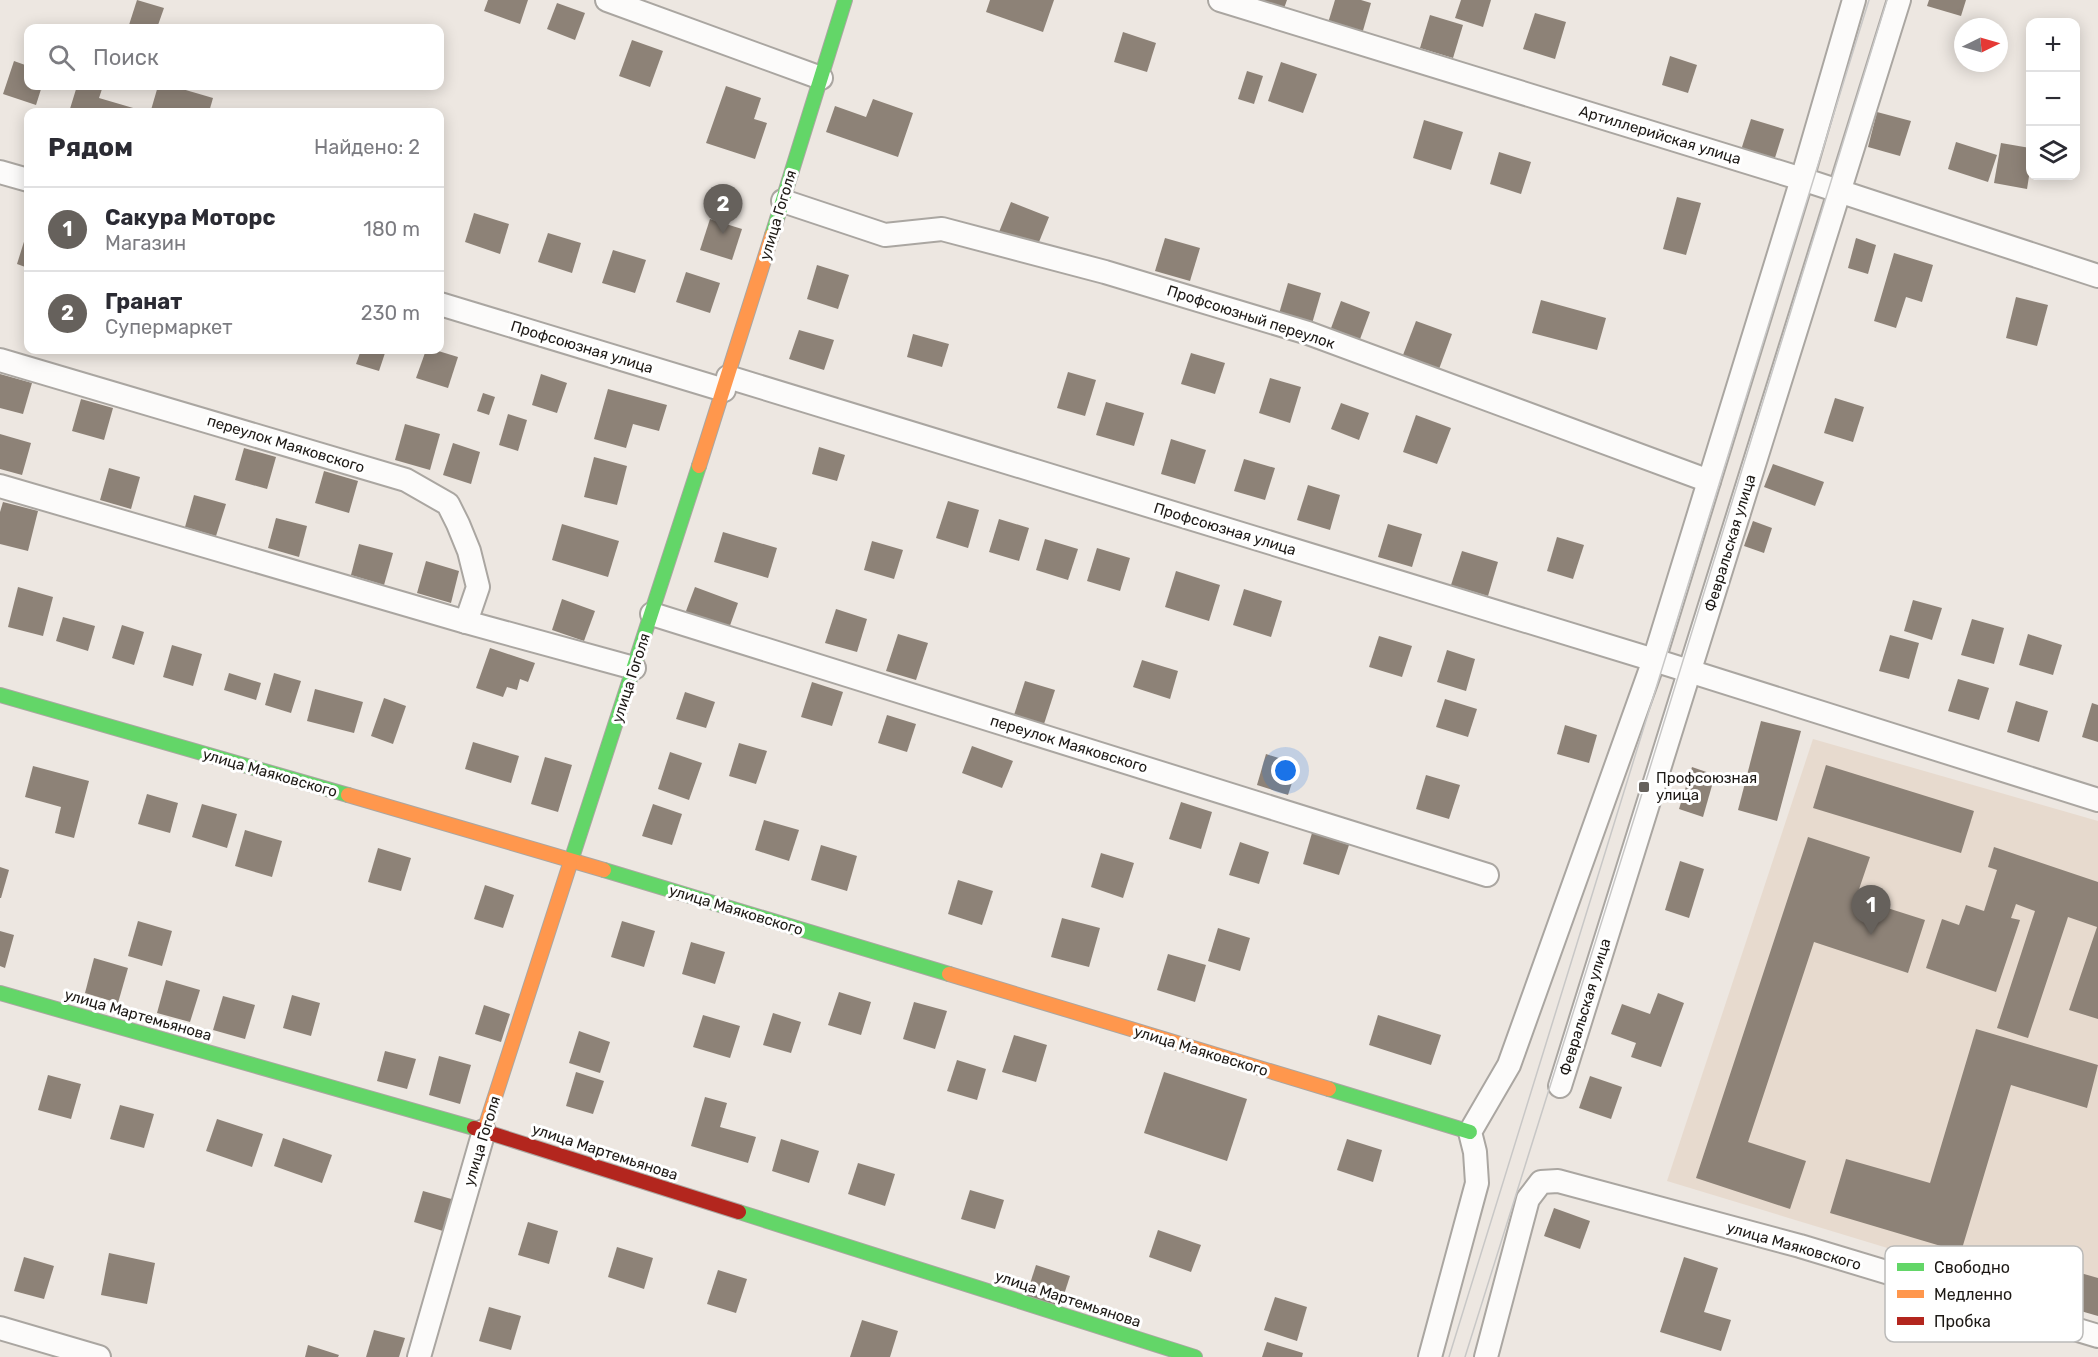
<!DOCTYPE html>
<html lang="ru">
<head>
<meta charset="utf-8">
<style>
  :root { --surface:#fff; --page:#f7f7f7; --text:#2b2b33; --muted:#7c7c81; --line:#e1e1e2; --accent:#66615c }
  body { margin:0; font-family:Rubik,sans-serif; background:var(--page); color:var(--text) }
  .controls { position:absolute; right:18px; top:18px; display:grid; overflow:hidden; border-radius:12px; box-shadow:0 3px 15px #0003 }
  .controls button { width:54px; height:54px; display:grid; place-items:center; padding:0; border:0; border-bottom:2px solid var(--line); background:var(--surface); color:var(--text); font:30px sans-serif }
  .compass { position:absolute; left:1954px; top:18px; width:54px; height:54px; border-radius:50%; background:var(--surface); box-shadow:0 3px 15px #0003; rotate:85deg }
  .you { position:absolute; left:1286px; top:771px; width:21px; height:21px; margin:-15px; border:4px solid #fff; border-radius:50%; background:#1a73e8; box-shadow:0 0 0 9px #1a73e833 }
  .badge { display:grid; place-items:center; width:39px; height:39px; border-radius:50%; background:var(--accent); color:#fff; font-size:20px; font-weight:700 }
  .pin { position:absolute; translate:-50% -50px; filter:drop-shadow(0 2px 3px #0008) }
  .pin::after { content:''; position:absolute; top:32px; width:21px; height:18px; background:inherit; clip-path:polygon(0 0,100% 0,50% 100%) }
  .list { margin:0; padding:0; list-style:none }
  h2 { display:flex; justify-content:space-between; align-items:center; height:78px; margin:0; padding:0 24px; font-size:26px }
  h2 small { font-size:20px; font-weight:400; color:var(--muted) }
  .list li { display:grid; grid-template-columns:39px 1fr auto; gap:18px; align-items:center; box-sizing:border-box; height:84px; padding:0 24px; border-top:2px solid var(--line) }
  .list b { display:block; font-size:22px; white-space:nowrap }
  .list p { margin:0; font-size:20px; white-space:nowrap; color:var(--muted) }
  .list em { font-size:20px; font-style:normal; color:var(--muted) }
  .icon { flex:none; width:33px; height:33px; fill:none; stroke:currentColor; stroke-width:2; stroke-linecap:round; stroke-linejoin:round }
  .map { position:relative; flex:none; width:2098px; height:1357px; overflow:hidden }
  .search { position:absolute; background:var(--surface); box-shadow:0 3px 15px #0003; left:24px; top:24px; width:420px; height:66px; display:flex; align-items:center; gap:15px; box-sizing:border-box; padding:0 21px; border-radius:12px; color:var(--muted); font-size:22px }
  .panel { position:absolute; background:var(--surface); box-shadow:0 3px 15px #0003; left:24px; top:108px; width:420px; height:246px; border-radius:12px }
  .map>svg:first-child { display:block }
  .built { fill:#e7dace }
  .building { fill:#8d8277 }
  .lines { fill:none; stroke-linecap:round; stroke-linejoin:round }
  .street-casing { stroke:#aaa6a1; stroke-width:26 }
  .fast-casing { stroke:#aaa6a1; stroke-width:16 }
  .slow-casing { stroke:#aaa6a1; stroke-width:16 }
  .jam-casing { stroke:#aaa6a1; stroke-width:16 }
  .street { stroke:#fcfbfa; stroke-width:22 }
  .fast { stroke:#63d668; stroke-width:14 }
  .slow { stroke:#ff974d; stroke-width:14 }
  .jam { stroke:#b3261e; stroke-width:14 }
  .tram { stroke:#c8c7c6; stroke-width:1.5 }
  .poi-dot { fill:#66615c; stroke:#fff; stroke-width:2 }
  .labels { text-anchor:middle; stroke-width:6; stroke-linejoin:round; paint-order:stroke }
  .street-label { font-size:15px; fill:#1d1915; stroke:#fff }
  .poi-label { font-size:15px; fill:#1d1915; stroke:#fff; text-anchor:start }
  .key { fill:#fff; stroke:#bbbab9; stroke-width:1.5 }
  .key-label { font-size:16px; fill:#1d1915 }
</style>
</head>
<body>
<div class="map">
<svg width="2098" height="1357" viewBox="0 0 2098 1357">
  <rect width="100%" height="100%" fill="#ede7e1"/>
  <polygon class="built" points="1813,739 2098,821 2098,1312 1667,1181"/>
  <g class="building">
    <polygon points="137,0 164,8 157,28 128,28"/>
    <polygon points="488,0 528,0 520,24 484,11"/>
    <polygon points="990,0 1054,0 1043,32 986,12"/>
    <polygon points="1249,0 1287,0 1283,11"/>
    <polygon points="1335,0 1361,0 1371,3 1362,34 1328,23"/>
    <polygon points="1461,0 1491,0 1483,27 1455,18"/>
    <polygon points="1929,0 1966,0 1961,16 1927,6"/>
    <polygon points="557,3 585,13 575,40 547,29"/>
    <polygon points="1535,13 1566,22 1555,59 1523,49"/>
    <polygon points="1430,15 1463,25 1453,58 1420,48"/>
    <polygon points="1123,32 1156,43 1147,72 1114,62"/>
    <polygon points="632,40 663,51 650,87 619,76"/>
    <polygon points="1670,56 1697,65 1688,93 1662,85"/>
    <polygon points="14,61 28,66 28,86 42,86 36,105 3,94"/>
    <polygon points="1281,62 1317,74 1303,113 1268,101"/>
    <polygon points="1247,71 1263,76 1254,104 1238,99"/>
    <polygon points="77,86 103,86 99,98 140,110 139,112 69,112"/>
    <polygon points="158,86 172,86 213,98 209,112 158,112 151,110"/>
    <polygon points="726,86 761,98 754,119 767,123 755,159 706,143"/>
    <polygon points="873,99 913,113 898,157 826,132 835,106 866,117"/>
    <polygon points="1877,112 1911,121 1900,156 1868,147"/>
    <polygon points="1751,119 1784,129 1774,161 1741,150"/>
    <polygon points="1424,120 1463,132 1451,170 1413,158"/>
    <polygon points="1956,142 1997,155 1988,182 1948,169"/>
    <polygon points="2001,143 2030,148 2030,170 2027,189 1994,183"/>
    <polygon points="1499,152 1531,162 1521,194 1490,184"/>
    <polygon points="1677,197 1701,203 1686,255 1663,249"/>
    <polygon points="1011,202 1049,217 1037,247 999,232"/>
    <polygon points="474,213 509,224 500,254 465,242"/>
    <polygon points="710,219 742,229 732,260 700,250"/>
    <polygon points="28,229 28,268 17,264"/>
    <polygon points="548,233 581,243 572,273 538,262"/>
    <polygon points="1165,238 1200,248 1190,281 1155,271"/>
    <polygon points="1856,238 1876,245 1868,274 1848,268"/>
    <polygon points="613,250 646,260 635,293 602,283"/>
    <polygon points="1894,253 1933,265 1922,302 1906,297 1896,328 1874,321"/>
    <polygon points="817,265 849,275 838,309 807,299"/>
    <polygon points="686,272 720,283 710,313 676,302"/>
    <polygon points="1288,283 1321,293 1311,327 1278,317"/>
    <polygon points="2016,297 2048,305 2037,346 2006,338"/>
    <polygon points="1541,300 1606,318 1597,350 1532,333"/>
    <polygon points="1341,301 1370,312 1359,342 1330,331"/>
    <polygon points="1416,321 1452,334 1439,369 1403,355"/>
    <polygon points="799,330 834,340 824,370 789,359"/>
    <polygon points="913,334 949,344 942,367 907,357"/>
    <polygon points="361,350 386,350 379,371 356,364"/>
    <polygon points="426,350 435,350 458,357 448,388 416,378"/>
    <polygon points="1191,353 1225,363 1215,394 1181,384"/>
    <polygon points="1068,372 1096,380 1085,416 1057,408"/>
    <polygon points="0,374 32,383 23,414 0,408"/>
    <polygon points="541,374 567,383 557,413 532,405"/>
    <polygon points="1270,378 1301,387 1290,423 1259,413"/>
    <polygon points="608,389 667,405 659,431 633,424 626,448 594,439"/>
    <polygon points="483,393 495,397 489,415 477,411"/>
    <polygon points="1835,398 1864,407 1853,442 1824,433"/>
    <polygon points="81,399 113,408 104,440 72,431"/>
    <polygon points="1106,402 1144,413 1134,446 1096,435"/>
    <polygon points="1341,403 1369,413 1359,440 1331,429"/>
    <polygon points="508,414 527,420 518,451 499,445"/>
    <polygon points="1416,415 1451,428 1437,464 1403,452"/>
    <polygon points="405,424 440,434 430,470 395,460"/>
    <polygon points="0,434 31,443 22,475 0,469"/>
    <polygon points="1171,439 1206,450 1195,484 1161,474"/>
    <polygon points="453,443 480,452 471,484 443,475"/>
    <polygon points="819,447 845,455 837,481 812,474"/>
    <polygon points="244,448 276,457 267,489 235,480"/>
    <polygon points="594,457 627,466 617,505 584,497"/>
    <polygon points="1244,459 1275,468 1265,500 1234,491"/>
    <polygon points="1773,464 1824,482 1815,506 1764,487"/>
    <polygon points="109,468 140,477 131,509 100,500"/>
    <polygon points="324,471 358,481 349,513 315,503"/>
    <polygon points="1308,485 1340,495 1330,530 1297,520"/>
    <polygon points="194,495 226,504 216,536 185,527"/>
    <polygon points="948,501 979,510 968,548 936,538"/>
    <polygon points="3,502 38,511 28,551 0,544 0,512"/>
    <polygon points="276,518 307,526 299,557 268,548"/>
    <polygon points="999,519 1029,528 1019,561 989,552"/>
    <polygon points="1753,521 1772,528 1764,553 1744,546"/>
    <polygon points="562,524 619,541 608,577 552,560"/>
    <polygon points="1388,524 1422,534 1412,567 1378,557"/>
    <polygon points="723,532 777,548 768,578 714,562"/>
    <polygon points="1557,537 1584,545 1573,579 1547,571"/>
    <polygon points="1045,539 1078,549 1068,580 1036,570"/>
    <polygon points="872,541 903,550 894,579 864,570"/>
    <polygon points="359,544 393,553 384,585 351,575"/>
    <polygon points="1097,548 1130,558 1120,591 1087,581"/>
    <polygon points="1462,551 1498,562 1488,596 1451,585"/>
    <polygon points="426,561 459,571 451,603 417,593"/>
    <polygon points="1176,571 1220,585 1209,621 1165,607"/>
    <polygon points="18,587 53,597 43,636 8,627"/>
    <polygon points="695,587 738,603 727,634 683,619"/>
    <polygon points="1244,589 1282,601 1271,637 1233,625"/>
    <polygon points="562,599 595,611 584,641 552,630"/>
    <polygon points="1913,600 1942,608 1932,640 1904,631"/>
    <polygon points="836,609 867,619 857,652 825,643"/>
    <polygon points="63,617 95,626 88,651 56,641"/>
    <polygon points="1972,619 2004,628 1994,664 1961,655"/>
    <polygon points="122,625 144,632 134,665 112,658"/>
    <polygon points="898,634 928,643 916,680 886,671"/>
    <polygon points="2028,634 2062,645 2053,675 2019,665"/>
    <polygon points="1890,635 1919,643 1909,679 1879,671"/>
    <polygon points="1379,636 1412,646 1402,677 1369,667"/>
    <polygon points="172,645 202,654 193,686 163,677"/>
    <polygon points="490,648 535,663 528,682 520,679 517,690 507,687 503,697 476,688"/>
    <polygon points="1447,650 1475,659 1466,691 1437,682"/>
    <polygon points="1142,660 1178,671 1170,699 1133,687"/>
    <polygon points="229,673 261,683 256,700 224,690"/>
    <polygon points="274,673 301,681 291,713 265,705"/>
    <polygon points="1958,679 1989,688 1979,720 1948,711"/>
    <polygon points="1025,681 1055,690 1044,724 1014,715"/>
    <polygon points="812,682 843,692 832,726 801,717"/>
    <polygon points="315,689 363,702 354,733 307,721"/>
    <polygon points="685,692 715,702 706,728 676,719"/>
    <polygon points="384,698 406,706 393,744 371,736"/>
    <polygon points="1445,699 1477,709 1468,737 1436,727"/>
    <polygon points="2016,701 2048,711 2039,742 2007,732"/>
    <polygon points="2092,703 2098,705 2098,742 2082,737"/>
    <polygon points="887,715 916,724 907,752 878,743"/>
    <polygon points="1761,721 1801,731 1777,821 1738,810"/>
    <polygon points="1565,725 1597,735 1589,763 1557,754"/>
    <polygon points="473,742 519,756 511,783 465,769"/>
    <polygon points="739,743 767,751 756,784 729,776"/>
    <polygon points="972,746 1013,761 1002,788 962,773"/>
    <polygon points="670,752 702,763 689,800 658,789"/>
    <polygon points="1266,754 1298,764 1288,795 1257,785"/>
    <polygon points="545,757 572,765 558,812 531,804"/>
    <polygon points="1826,765 1974,811 1961,853 1813,808"/>
    <polygon points="33,766 89,781 74,838 55,833 61,807 25,797"/>
    <polygon points="1692,767 1715,775 1703,817 1679,809"/>
    <polygon points="1426,775 1460,785 1449,819 1416,809"/>
    <polygon points="147,794 178,803 170,833 138,824"/>
    <polygon points="1181,802 1212,812 1201,849 1169,839"/>
    <polygon points="202,804 237,814 227,848 192,837"/>
    <polygon points="653,804 682,814 672,845 642,836"/>
    <polygon points="764,820 799,830 789,861 755,850"/>
    <polygon points="245,830 282,841 272,877 235,866"/>
    <polygon points="1312,833 1349,845 1339,875 1303,864"/>
    <polygon points="1808,837 1870,857 1856,898 1925,920 1908,973 1814,942 1748,1142 1806,1161 1790,1209 1696,1178"/>
    <polygon points="1240,842 1269,852 1259,884 1229,875"/>
    <polygon points="821,845 857,856 847,891 811,880"/>
    <polygon points="1994,847 2098,882 2098,1019 2069,1010 2097,927 2068,917 2028,1038 1997,1028 2035,911 2016,904 2011,918 2020,920 1996,992 1926,968 1942,919 1959,925 1966,905 1984,911 1997,870 1988,867"/>
    <polygon points="378,848 411,858 401,891 368,882"/>
    <polygon points="1101,853 1134,863 1123,898 1091,887"/>
    <polygon points="1680,861 1704,869 1689,918 1665,910"/>
    <polygon points="0,867 9,870 1,898 0,898"/>
    <polygon points="958,880 993,891 982,925 948,914"/>
    <polygon points="485,885 514,895 503,928 474,919"/>
    <polygon points="1062,918 1100,928 1089,967 1051,957"/>
    <polygon points="138,921 172,931 162,966 128,956"/>
    <polygon points="622,921 655,931 644,967 611,957"/>
    <polygon points="1218,928 1250,938 1240,971 1208,961"/>
    <polygon points="0,931 14,935 5,968 0,966"/>
    <polygon points="691,942 725,952 715,984 682,974"/>
    <polygon points="1168,954 1206,965 1195,1002 1157,990"/>
    <polygon points="94,958 128,968 118,1003 85,993"/>
    <polygon points="166,980 200,990 190,1022 157,1013"/>
    <polygon points="839,992 871,1002 861,1035 828,1025"/>
    <polygon points="1658,993 1684,1003 1661,1067 1631,1057 1636,1043 1611,1034 1622,1004 1650,1014"/>
    <polygon points="292,995 320,1003 311,1036 283,1028"/>
    <polygon points="223,996 255,1005 245,1039 213,1030"/>
    <polygon points="914,1002 947,1011 935,1049 903,1039"/>
    <polygon points="484,1005 510,1014 501,1042 475,1034"/>
    <polygon points="773,1013 801,1022 791,1053 763,1045"/>
    <polygon points="703,1015 740,1026 730,1058 693,1047"/>
    <polygon points="1378,1015 1441,1035 1431,1065 1369,1045"/>
    <polygon points="1976,1029 2098,1065 2087,1108 2011,1085 1961,1252 1830,1213 1846,1159 1930,1183"/>
    <polygon points="579,1031 610,1042 600,1073 569,1063"/>
    <polygon points="1014,1035 1047,1045 1036,1082 1002,1072"/>
    <polygon points="385,1051 416,1059 407,1089 377,1081"/>
    <polygon points="439,1056 471,1065 460,1104 429,1095"/>
    <polygon points="957,1060 986,1069 977,1100 947,1091"/>
    <polygon points="576,1072 604,1081 593,1114 566,1106"/>
    <polygon points="1164,1072 1247,1099 1227,1161 1144,1133"/>
    <polygon points="48,1075 81,1084 71,1119 38,1110"/>
    <polygon points="1590,1076 1622,1087 1611,1119 1579,1108"/>
    <polygon points="705,1097 727,1103 720,1127 756,1137 748,1163 691,1146"/>
    <polygon points="120,1105 154,1114 144,1148 110,1139"/>
    <polygon points="217,1119 263,1134 252,1167 206,1151"/>
    <polygon points="283,1138 332,1155 322,1183 274,1166"/>
    <polygon points="781,1139 819,1151 809,1183 772,1171"/>
    <polygon points="1347,1139 1382,1150 1373,1182 1337,1170"/>
    <polygon points="858,1163 895,1174 885,1206 848,1194"/>
    <polygon points="970,1190 1004,1200 995,1229 961,1219"/>
    <polygon points="423,1191 455,1200 446,1232 414,1222"/>
    <polygon points="1554,1208 1590,1221 1580,1249 1544,1236"/>
    <polygon points="528,1222 558,1231 549,1264 518,1255"/>
    <polygon points="1158,1230 1201,1245 1191,1272 1149,1257"/>
    <polygon points="617,1247 653,1258 644,1289 608,1277"/>
    <polygon points="1997,1249 2098,1278 2098,1316 1987,1284"/>
    <polygon points="109,1253 155,1263 147,1304 101,1295"/>
    <polygon points="24,1257 54,1266 44,1299 14,1291"/>
    <polygon points="1684,1257 1718,1268 1704,1312 1731,1320 1721,1351 1660,1332"/>
    <polygon points="1036,1265 1070,1276 1060,1307 1026,1296"/>
    <polygon points="718,1270 747,1279 736,1313 707,1304"/>
    <polygon points="1275,1297 1307,1307 1297,1341 1264,1330"/>
    <polygon points="489,1307 521,1316 511,1350 479,1341"/>
    <polygon points="862,1320 898,1331 890,1357 850,1357"/>
    <polygon points="374,1330 405,1338 399,1357 366,1357"/>
    <polygon points="1267,1342 1303,1353 1302,1357 1262,1357"/>
    <polygon points="308,1345 339,1355 338,1357 305,1357"/>
  </g>
  <g class="lines">
    <g class="street-casing">
      <g id="street">
        <polyline points="607,0 821,78"/>
        <polyline points="1220,0 1802,179 2098,276"/>
        <polyline points="0,172 28,180"/>
        <polyline points="783,201 885,235 942,229 1105,272 1308,333 1709,481"/>
        <polyline points="440,304 724,390"/>
        <polyline points="0,360 406,480 448,504 458,524 469,551 478,587 466,622 634,668"/>
        <polyline points="728,377 1654,660 2098,800"/>
        <polyline points="0,486 466,622"/>
        <polyline points="652,614 1487,875"/>
        <polyline points="1560,1086 1899,0"/>
        <polyline points="0,1328 99,1357"/>
        <polyline points="419,1357 484,1131"/>
        <polyline points="1430,1357 1477,1183 1475,1152 1470,1132 1509,1065 1654,660 1802,179 1854,0"/>
        <polyline points="1486,1357 1528,1199 1541,1182 1558,1181 1800,1246 2098,1336"/>
      </g>
    </g>
    <g class="fast-casing">
      <g id="fast">
        <polyline points="772,235 845,0"/>
        <polyline points="0,695 348,795"/>
        <polyline points="570,864 699,466"/>
        <polyline points="604,870 949,974"/>
        <polyline points="0,993 474,1128"/>
        <polyline points="1329,1089 1470,1132"/>
        <polyline points="739,1212 1195,1357"/>
      </g>
    </g>
    <g class="slow-casing">
      <g id="slow">
        <polyline points="699,466 772,235"/>
        <polyline points="348,795 604,870"/>
        <polyline points="949,974 1329,1089"/>
        <polyline points="484,1131 570,864"/>
      </g>
    </g>
    <g class="jam-casing">
      <polyline id="jam" points="474,1128 739,1212"/>
    </g>
    <use href="#street" class="street"/>
    <use href="#fast" class="fast"/>
    <use href="#slow" class="slow"/>
    <use href="#jam" class="jam"/>
    <g class="tram">
      <polyline points="1449,1357 1869,0"/>
      <polyline points="1465,1357 1644,787 1887,0"/>
    </g>
  </g>
  <rect class="poi-dot" x="1638" y="781" width="12" height="12" rx="3"/>
  <g class="labels">
    <g class="street-label">
      <text transform="translate(1660 135) rotate(17)" y="5">Артиллерийская улица</text>
      <text transform="translate(778 215) rotate(-73)" y="5">улица Гоголя</text>
      <text transform="translate(1251 317) rotate(18)" y="5">Профсоюзный переулок</text>
      <text transform="translate(582 347) rotate(17)" y="5">Профсоюзная улица</text>
      <text transform="translate(286 444) rotate(17)" y="5">переулок Маяковского</text>
      <text transform="translate(1225 529) rotate(17)" y="5">Профсоюзная улица</text>
      <text transform="translate(1730 543) rotate(-73)" y="5">Февральская улица</text>
      <text transform="translate(631 678) rotate(-72)" y="5">улица Гоголя</text>
      <text transform="translate(1069 744) rotate(17)" y="5">переулок Маяковского</text>
      <text transform="translate(270 773) rotate(16)" y="5">улица Маяковского</text>
      <text transform="translate(736 910) rotate(17)" y="5">улица Маяковского</text>
      <text transform="translate(1585 1007) rotate(-73)" y="5">Февральская улица</text>
      <text transform="translate(138 1015) rotate(16)" y="5">улица Мартемьянова</text>
      <text transform="translate(1201 1051) rotate(17)" y="5">улица Маяковского</text>
      <text transform="translate(482 1141) rotate(-73)" y="5">улица Гоголя</text>
      <text transform="translate(605 1152) rotate(18)" y="5">улица Мартемьянова</text>
      <text transform="translate(1794 1246) rotate(16)" y="5">улица Маяковского</text>
      <text transform="translate(1068 1299) rotate(18)" y="5">улица Мартемьянова</text>
    </g>
    <g class="poi-label">
      <text x="1656" y="783">Профсоюзная<tspan x="1656" dy="17">улица</tspan></text>
    </g>
  </g>
  <rect x="1885" y="1246" width="198" height="96" rx="9" class="key"/>
  <rect x="1897" y="1263" width="27" height="8" fill="#63d668"/>
  <rect x="1897" y="1290" width="27" height="8" fill="#ff974d"/>
  <rect x="1897" y="1317" width="27" height="8" fill="#b3261e"/>
  <g class="key-label">
    <text x="1934" y="1273">Свободно</text>
    <text x="1934" y="1300">Медленно</text>
    <text x="1934" y="1327">Пробка</text>
  </g>
</svg>
<div class="controls">
<button>+</button>
<button>−</button>
<button><svg class="icon" aria-label="layers" viewBox="0 0 24 24"><path d="M12 4l9 5-9 5-9-5zM3 14l9 5 9-5"/></svg></button>
</div>
<svg class="compass" viewBox="-18 -18 36 36"><path d="M0-13l5 13h-10z" fill="#e53935"/><path d="M0 13l5-13h-10z" fill="#7c7c81"/></svg>
<div class="you"></div>
<div class="pin badge" style="left:1871px;top:935px">1</div>
<div class="pin badge" style="left:723px;top:234px">2</div>
<div class="search"><svg class="icon" aria-label="search" viewBox="0 0 24 24"><circle cx="10" cy="10" r="6"/><path d="M15 15l6 6"/></svg>Поиск</div>
<section class="panel">
<h2>Рядом<small>Найдено: 2</small></h2>
<ul class="list">
<li><span class="badge">1</span><div><b>Сакура Моторс</b><p>Магазин</p></div><em>180 m</em></li>
<li><span class="badge">2</span><div><b>Гранат</b><p>Супермаркет</p></div><em>230 m</em></li>
</ul>
</section>
</div>
</body>
</html>
